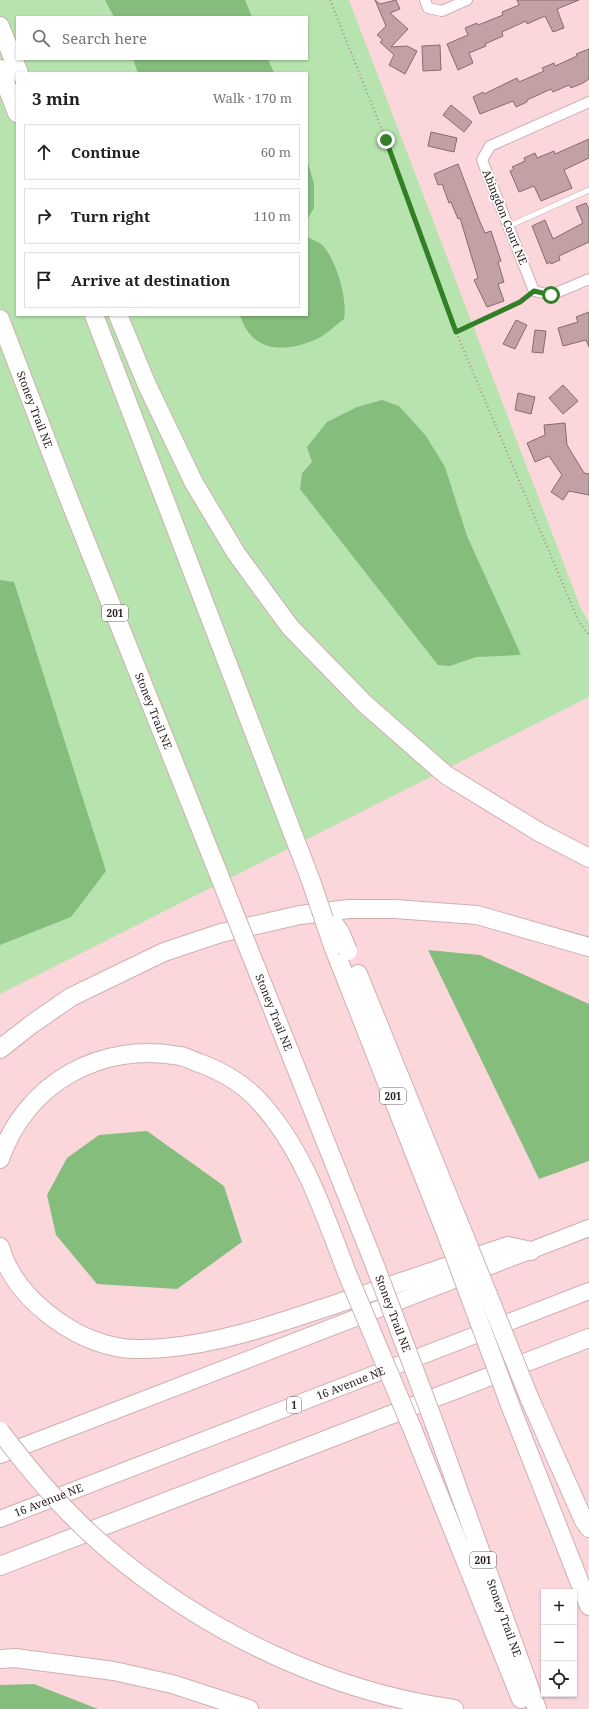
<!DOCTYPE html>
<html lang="en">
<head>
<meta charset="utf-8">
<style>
  :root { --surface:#fff; --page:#f6f6f6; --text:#222; --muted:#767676; --line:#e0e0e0 }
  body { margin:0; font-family:"Noto Serif",serif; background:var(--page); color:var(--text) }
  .controls { position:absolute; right:12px; bottom:12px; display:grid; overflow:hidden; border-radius:0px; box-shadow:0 1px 3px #0004 }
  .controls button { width:36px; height:36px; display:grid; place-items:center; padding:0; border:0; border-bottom:1px solid var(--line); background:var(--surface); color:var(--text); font:20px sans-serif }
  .stop { position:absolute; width:12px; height:12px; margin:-9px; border:3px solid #337f28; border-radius:50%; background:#fff }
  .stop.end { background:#337f28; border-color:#fff; box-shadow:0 1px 4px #0008 }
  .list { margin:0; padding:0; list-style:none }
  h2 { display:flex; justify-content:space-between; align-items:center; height:52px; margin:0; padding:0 16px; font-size:17px }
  h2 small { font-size:13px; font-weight:400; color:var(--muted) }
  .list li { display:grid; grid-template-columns:26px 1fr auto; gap:12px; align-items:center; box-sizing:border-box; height:56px; margin:0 8px 8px; padding:0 8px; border:1px solid var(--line); border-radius:0px }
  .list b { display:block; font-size:15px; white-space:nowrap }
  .list em { font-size:13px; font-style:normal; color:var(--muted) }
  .icon { flex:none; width:22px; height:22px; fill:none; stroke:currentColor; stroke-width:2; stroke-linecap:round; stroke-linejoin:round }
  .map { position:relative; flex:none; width:589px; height:1709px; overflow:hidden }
  .search { position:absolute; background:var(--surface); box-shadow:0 1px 3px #0004; left:16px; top:16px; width:292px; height:44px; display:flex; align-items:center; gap:10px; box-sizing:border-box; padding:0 14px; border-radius:0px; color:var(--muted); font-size:15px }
  .panel { position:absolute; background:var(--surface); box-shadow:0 1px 3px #0004; left:16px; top:72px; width:292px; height:244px; border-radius:0px }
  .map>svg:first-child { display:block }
  .green { fill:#b6e3ae; fill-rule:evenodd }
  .water { fill:#85bd7d }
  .building { fill:#c2a0a4; stroke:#8a6a6e }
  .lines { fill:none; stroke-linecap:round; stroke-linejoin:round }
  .service-casing { stroke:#d0aeb2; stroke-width:6 }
  .minor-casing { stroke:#d0aeb2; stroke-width:12 }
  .trunk-casing { stroke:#d0aeb2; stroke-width:18 }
  .motorway-casing { stroke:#d0aeb2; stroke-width:20 }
  .path { stroke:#ab9093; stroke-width:2; stroke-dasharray:1 3; stroke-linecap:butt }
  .service { stroke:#fff; stroke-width:5 }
  .minor { stroke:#fff; stroke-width:10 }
  .trunk { stroke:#fff; stroke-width:16 }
  .motorway { stroke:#fff; stroke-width:18 }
  .motorway-bridge-casing { stroke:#d0aeb2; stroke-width:20; stroke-linecap:butt }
  .motorway-bridge { stroke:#fff; stroke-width:18 }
  .route { stroke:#337f28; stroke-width:5 }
  .labels { text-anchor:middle; stroke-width:3.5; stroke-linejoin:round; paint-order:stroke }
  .shield { fill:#fff; stroke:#6c6364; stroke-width:1 }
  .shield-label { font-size:10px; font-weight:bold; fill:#2d2021 }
  .street-label { font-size:11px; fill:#2d2021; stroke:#fff }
</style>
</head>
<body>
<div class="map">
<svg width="589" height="1709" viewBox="0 0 589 1709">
  <rect width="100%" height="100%" fill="#fbd7dc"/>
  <path class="green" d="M0 0H349L581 609 589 622V697L0 994ZM17 17H307V59H17ZM17 73H307V315H17Z"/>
  <g class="water">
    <polygon points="105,0 245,0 252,17 114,17"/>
    <polygon points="133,59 268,59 274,73 138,73"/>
    <polygon points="307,160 314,184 314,208 307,220"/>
    <path d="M307 237C311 239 317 241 321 244 336 257 348 301 344 319 336 325 328 333 319 338 287 353 252 354 240 315H307Z"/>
    <polygon points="382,400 399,406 426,436 445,467 467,536 521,655 476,657 450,666 438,665 300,489 302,473 312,462 307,447 327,422 357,407"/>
    <polygon points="0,580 14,582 106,871 71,917 0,945"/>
    <polygon points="428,950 480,955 589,1004 589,1161 539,1179"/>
    <polygon points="147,1131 224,1186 242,1242 177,1289 97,1284 56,1235 47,1195 67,1158 99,1135"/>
    <polygon points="34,1684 98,1709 0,1709 0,1685"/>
  </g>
  <g class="building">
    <polygon points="375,0 380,4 396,0 400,9 390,13 408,29 391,47 407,46 417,51 405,74 389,65 394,55 380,42 383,40 377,35 386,26"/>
    <polygon points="517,0 579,0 557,9 564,28 553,32 545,16 527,24 526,21 502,32 503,36 485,44 486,46 469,53 473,63 458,70 447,44 468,35 465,28 477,23 478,25 503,15 502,12 519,5"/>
    <polygon points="440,45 441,70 423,71 422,46"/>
    <polygon points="589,49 589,79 583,83 571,88 569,85 553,92 551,89 527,100 527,102 516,107 513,101 480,114 473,97 483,92 484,94 517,78 519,82 544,71 542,68 554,63 555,66 577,56 576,54"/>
    <polygon points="451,105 472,122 464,132 443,115"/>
    <polygon points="431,132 457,138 454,152 428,146"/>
    <polygon points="589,139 589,158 564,170 572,188 541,201 534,186 519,192 510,171 514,169 512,167 525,161 524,158 535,153 537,158 554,151 555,154"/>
    <polygon points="458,164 480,222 485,233 491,231 501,261 498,262 504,282 498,284 504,301 487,307 474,280 478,278 460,218 458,219 451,202 449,203 442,184 438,185 434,174"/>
    <polygon points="586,203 589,209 589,242 559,256 560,260 551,264 550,262 547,264 532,226 545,220 553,239 583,223 576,207"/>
    <polygon points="589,312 589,347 586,340 563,346 558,328 578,322 576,317"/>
    <polygon points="516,320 527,325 515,349 503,344"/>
    <polygon points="535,330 546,331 543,353 532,352"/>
    <polygon points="563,385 578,401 563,414 549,398"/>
    <polygon points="518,393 535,397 531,414 515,410"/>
    <polygon points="565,423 567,445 584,473 589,474 589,495 569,491 563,500 551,492 562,475 549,456 535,462 527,443 545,435 544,425"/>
  </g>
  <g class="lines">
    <g class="service-casing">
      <polyline id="service" points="509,226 589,190"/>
    </g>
    <g class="minor-casing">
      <g id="minor">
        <polyline points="425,0 428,8 442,11 467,0"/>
        <polyline points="589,102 490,146 482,160 534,291 551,295 589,279"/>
      </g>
    </g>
    <g class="trunk-casing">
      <g id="trunk">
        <polyline points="0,1455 589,1228"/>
        <path id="s1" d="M0 1519 589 1291"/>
      </g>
    </g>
    <g class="motorway-casing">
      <g id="motorway">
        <polyline points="0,26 19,73"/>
        <polyline points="0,69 17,113"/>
        <polyline points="94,315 311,881"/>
        <polyline points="118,315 147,385 194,483 236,553 290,627 365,704 446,775 539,832 589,858"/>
        <path id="s2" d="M0 319 67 494 231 905"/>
        <polyline points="333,946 451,1246"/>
        <path id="s3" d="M255 965 374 1263"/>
        <polyline points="358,974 466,1240"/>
        <polyline points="0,1049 32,1024 71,997 164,952 221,933 300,915 349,909 395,909 477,915 589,947"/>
        <path d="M0 1159C26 1083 101 1041 180 1056 187 1057 195 1062 202 1064 223 1072 242 1083 258 1100 303 1148 324 1213 347 1273"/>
        <path d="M0 1247C14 1297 71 1340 122 1348 135 1350 150 1349 164 1348 222 1343 276 1324 330 1306 390 1286 449 1266 508 1246L531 1251"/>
        <polyline points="529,1397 584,1521 589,1528"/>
        <polyline points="512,1410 589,1606"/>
        <path id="s4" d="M435 1425 537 1709"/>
        <polyline points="414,1433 521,1699"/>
        <path d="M110 1551C206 1632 328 1691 454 1709"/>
        <polyline points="0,1566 589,1338"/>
        <polyline points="0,1659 15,1658 114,1671 172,1684 249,1709"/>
      </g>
    </g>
    <g class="path">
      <polyline points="330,0 386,140 456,332 579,622 589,635"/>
      <polyline points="456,332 520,302 526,297"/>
    </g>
    <use href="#service" class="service"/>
    <use href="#minor" class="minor"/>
    <use href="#trunk" class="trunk"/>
    <use href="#motorway" class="motorway"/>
    <g class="motorway-bridge-casing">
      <g id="motorway-bridge">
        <polyline points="311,881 333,946"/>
        <polyline points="231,905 255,965"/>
        <polyline points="335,925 340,932 348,951"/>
        <polyline points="466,1240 529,1397"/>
        <polyline points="451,1246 512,1410"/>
        <path id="s5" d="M374 1263 435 1425"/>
        <polyline points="347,1273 414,1433"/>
        <path d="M0 1431C32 1474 68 1516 110 1551"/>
      </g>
    </g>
    <use href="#motorway-bridge" class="motorway-bridge"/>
  </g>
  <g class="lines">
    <polyline class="route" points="386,140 456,332 520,302 534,291 551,295"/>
  </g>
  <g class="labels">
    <g class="shield">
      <rect x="102" y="605" width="26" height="16" rx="3"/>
      <rect x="380" y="1088" width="26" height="16" rx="3"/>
      <rect x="287" y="1397" width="14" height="16" rx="3"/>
      <rect x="470" y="1552" width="26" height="16" rx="3"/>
    </g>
    <g class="shield-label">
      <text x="115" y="617">201</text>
      <text x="393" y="1100">201</text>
      <text x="294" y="1409">1</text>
      <text x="483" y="1564">201</text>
    </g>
    <g class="street-label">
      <text transform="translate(505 217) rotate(68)" y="4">Abingdon Court NE</text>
      <text dy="4" stroke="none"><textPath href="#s2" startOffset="97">Stoney Trail NE</textPath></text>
      <text dy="4" stroke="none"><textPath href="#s2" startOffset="421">Stoney Trail NE</textPath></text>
      <text dy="4" stroke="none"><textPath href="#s3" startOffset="51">Stoney Trail NE</textPath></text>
      <text dy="4" stroke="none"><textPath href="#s5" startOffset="54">Stoney Trail NE</textPath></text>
      <text dy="4" stroke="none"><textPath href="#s1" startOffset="376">16 Avenue NE</textPath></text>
      <text dy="4" stroke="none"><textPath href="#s1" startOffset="52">16 Avenue NE</textPath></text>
      <text dy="4" stroke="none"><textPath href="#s4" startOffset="205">Stoney Trail NE</textPath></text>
    </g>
  </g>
</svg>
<div class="controls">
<button>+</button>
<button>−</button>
<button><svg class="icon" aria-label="locate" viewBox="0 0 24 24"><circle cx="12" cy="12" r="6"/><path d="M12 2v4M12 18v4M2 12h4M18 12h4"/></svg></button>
</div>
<div class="stop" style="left:551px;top:295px"></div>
<div class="stop end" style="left:386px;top:140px"></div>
<div class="search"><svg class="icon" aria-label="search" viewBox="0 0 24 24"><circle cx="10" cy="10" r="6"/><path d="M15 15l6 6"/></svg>Search here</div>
<section class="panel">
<h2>3 min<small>Walk · 170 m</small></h2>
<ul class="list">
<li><svg class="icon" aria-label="ahead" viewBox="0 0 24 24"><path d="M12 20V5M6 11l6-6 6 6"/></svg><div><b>Continue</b></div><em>60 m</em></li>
<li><svg class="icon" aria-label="right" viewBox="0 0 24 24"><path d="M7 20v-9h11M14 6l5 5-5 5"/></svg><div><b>Turn right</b></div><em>110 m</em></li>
<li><svg class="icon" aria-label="arrive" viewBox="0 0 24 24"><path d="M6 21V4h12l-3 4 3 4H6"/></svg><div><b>Arrive at destination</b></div></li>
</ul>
</section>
</div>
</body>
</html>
